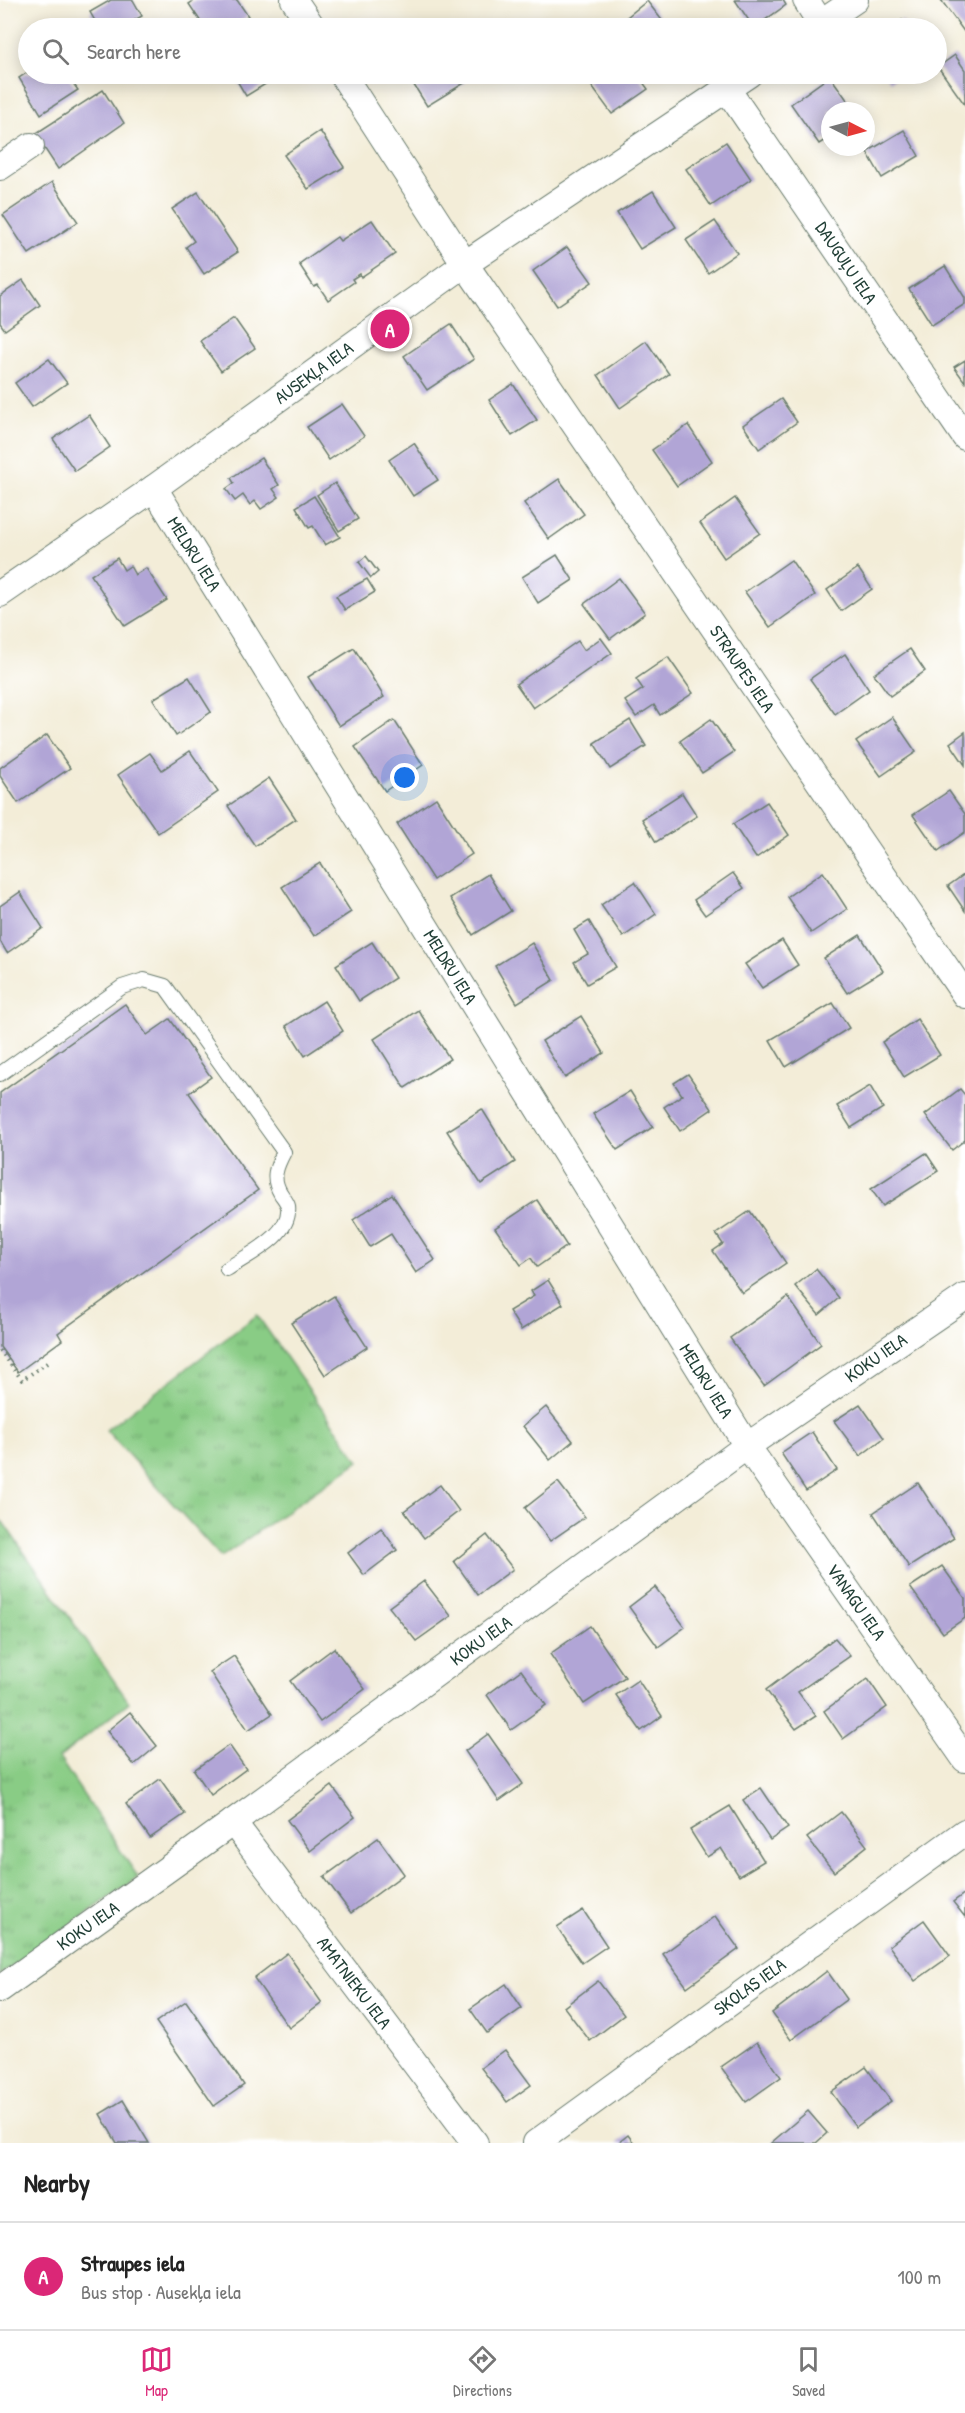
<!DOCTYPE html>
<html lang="en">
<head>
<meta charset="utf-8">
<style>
  :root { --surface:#fff; --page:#f2f2f2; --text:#222; --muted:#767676; --line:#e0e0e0; --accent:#db2777 }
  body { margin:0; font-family:"Patrick Hand",sans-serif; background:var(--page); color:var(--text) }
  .compass { position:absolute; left:821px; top:102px; width:54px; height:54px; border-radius:50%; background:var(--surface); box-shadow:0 3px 15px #0003; rotate:96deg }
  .you { position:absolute; left:405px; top:778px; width:21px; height:21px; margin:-15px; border:4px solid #fff; border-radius:50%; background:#1a73e8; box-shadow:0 0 0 9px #1a73e833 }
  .badge { display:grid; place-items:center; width:39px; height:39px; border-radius:50%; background:var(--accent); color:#fff; font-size:20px; font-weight:700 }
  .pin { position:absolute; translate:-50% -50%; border:3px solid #fff; box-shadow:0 2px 6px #0006 }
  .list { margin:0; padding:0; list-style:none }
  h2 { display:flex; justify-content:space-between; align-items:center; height:78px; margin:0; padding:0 24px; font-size:26px }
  h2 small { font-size:20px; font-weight:400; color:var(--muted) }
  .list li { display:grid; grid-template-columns:39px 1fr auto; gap:18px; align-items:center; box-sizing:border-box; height:108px; padding:0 24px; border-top:2px solid var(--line) }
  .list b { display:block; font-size:22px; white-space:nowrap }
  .list p { margin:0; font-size:20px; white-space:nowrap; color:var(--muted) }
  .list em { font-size:20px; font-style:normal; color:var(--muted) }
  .icon { flex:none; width:33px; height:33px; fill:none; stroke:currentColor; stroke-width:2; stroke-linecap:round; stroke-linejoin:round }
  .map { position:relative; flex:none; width:965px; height:2143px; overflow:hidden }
  .search { position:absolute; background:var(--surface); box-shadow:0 3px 15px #0003; left:18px; right:18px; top:18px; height:66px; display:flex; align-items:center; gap:15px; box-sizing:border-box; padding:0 21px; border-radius:33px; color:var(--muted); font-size:22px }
  .sheet { height:186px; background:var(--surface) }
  nav { display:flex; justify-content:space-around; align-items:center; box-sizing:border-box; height:84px; border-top:2px solid var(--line); background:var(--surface); font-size:16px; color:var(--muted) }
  nav a { display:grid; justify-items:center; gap:3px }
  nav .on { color:var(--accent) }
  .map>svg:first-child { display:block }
  .grass { fill:url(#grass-tufts); stroke:#54845c; stroke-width:1.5 }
  .building { fill:#b1a5d6 }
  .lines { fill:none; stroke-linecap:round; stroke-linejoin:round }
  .service-casing { stroke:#697b6d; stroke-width:16 }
  .minor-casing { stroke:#697b6d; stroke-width:28 }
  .path { stroke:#697b6d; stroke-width:4; stroke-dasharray:1.5 4.5; stroke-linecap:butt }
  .service { stroke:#fff; stroke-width:14 }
  .minor { stroke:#fff; stroke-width:26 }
  .labels { text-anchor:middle; stroke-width:5; stroke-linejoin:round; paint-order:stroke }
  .street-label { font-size:18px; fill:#1f3d34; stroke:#fff }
</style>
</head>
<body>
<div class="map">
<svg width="965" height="2143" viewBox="0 0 965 2143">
  <defs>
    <pattern id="grass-tufts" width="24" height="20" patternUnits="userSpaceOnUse" patternTransform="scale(1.5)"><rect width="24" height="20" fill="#89cc85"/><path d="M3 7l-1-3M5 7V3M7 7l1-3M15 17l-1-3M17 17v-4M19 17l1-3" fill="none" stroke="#6fa76e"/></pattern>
  </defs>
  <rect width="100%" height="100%" fill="#fff"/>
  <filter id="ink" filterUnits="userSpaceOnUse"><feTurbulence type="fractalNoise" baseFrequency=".0167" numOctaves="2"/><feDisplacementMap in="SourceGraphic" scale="12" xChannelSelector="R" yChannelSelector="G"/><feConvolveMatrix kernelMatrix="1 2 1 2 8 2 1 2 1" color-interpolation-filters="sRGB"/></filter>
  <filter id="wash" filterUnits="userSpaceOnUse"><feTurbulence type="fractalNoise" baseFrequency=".008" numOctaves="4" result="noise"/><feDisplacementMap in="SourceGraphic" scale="24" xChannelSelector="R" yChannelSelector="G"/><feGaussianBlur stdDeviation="1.35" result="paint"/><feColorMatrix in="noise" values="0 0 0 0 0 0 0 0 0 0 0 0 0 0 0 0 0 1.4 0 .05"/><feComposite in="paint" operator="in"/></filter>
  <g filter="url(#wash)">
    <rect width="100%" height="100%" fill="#f3edd8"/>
    <g class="grass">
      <polygon points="257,1315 359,1461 221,1557 106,1430"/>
      <polygon points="0,1518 129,1702 59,1758 138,1877 0,1975"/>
    </g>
    <g id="blocks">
      <g class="building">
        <polygon points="111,0 133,0 142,16 121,28 99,28 90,12"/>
        <polygon points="195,0 237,0 248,16 230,28 205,28 189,4"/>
        <polygon points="735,0 783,0 786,5 754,28"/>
        <polygon points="941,0 965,0 965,33"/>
        <polygon points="647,1 668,28 619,28 617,25"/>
        <polygon points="902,20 908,28 890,28"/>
        <polygon points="499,22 503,28 487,28"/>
        <polygon points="955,55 965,70 965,105 938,67"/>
        <polygon points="28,72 28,74 66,74 78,90 41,114 19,78"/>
        <polygon points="233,74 268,74 272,80 246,96"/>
        <polygon points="407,74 461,74 466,82 427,106"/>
        <polygon points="595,74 637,74 648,89 612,114 587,80"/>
        <polygon points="885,74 901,74 890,81"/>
        <polygon points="830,76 855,111 830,111 830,137 819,144 791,104"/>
        <polygon points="103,90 124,123 58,169 35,134"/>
        <polygon points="904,130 919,156 882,178 867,152"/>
        <polygon points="320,131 344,167 308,189 284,155"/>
        <polygon points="726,142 751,179 711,206 686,169"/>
        <polygon points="52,182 78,222 29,254 3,215"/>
        <polygon points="653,191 676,227 640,249 617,213"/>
        <polygon points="198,192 238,252 204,274 186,247 194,241 172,209"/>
        <polygon points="372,220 395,254 361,277 360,274 352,279 354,282 328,300 318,285 314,287 299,264 337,237 340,241"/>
        <polygon points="715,221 737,253 708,273 686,240"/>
        <polygon points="567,247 592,282 557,306 533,271"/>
        <polygon points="945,266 965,298 965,304 932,325 909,289"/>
        <polygon points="23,280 40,305 5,330 0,323 0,296"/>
        <polygon points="234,318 255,348 221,371 200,341"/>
        <polygon points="451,324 474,359 427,390 404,356"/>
        <polygon points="646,341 669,374 620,408 598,375"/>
        <polygon points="49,359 67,383 32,407 15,383"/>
        <polygon points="965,360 965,382 954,367"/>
        <polygon points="513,384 537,420 512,436 489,400"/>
        <polygon points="781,399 797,422 759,449 743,425"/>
        <polygon points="342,404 364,436 329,460 307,427"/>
        <polygon points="89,415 110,447 75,471 53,439"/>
        <polygon points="688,425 712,461 677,486 652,450"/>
        <polygon points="414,443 438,480 413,496 389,460"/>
        <polygon points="261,458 279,485 273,489 279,497 261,509 255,501 250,505 243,495 235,501 226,489 234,483 231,478"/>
        <polygon points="559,479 584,514 549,539 524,503"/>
        <polygon points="335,483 358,519 339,531 317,495"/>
        <polygon points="314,496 340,537 325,545 313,526 309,528 296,507"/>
        <polygon points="735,498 760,533 724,558 700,523"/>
        <polygon points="557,555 573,580 538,603 522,577"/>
        <polygon points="366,556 378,572 371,578 359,562"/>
        <polygon points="117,558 124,570 130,566 135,575 146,568 167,600 125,626 91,575"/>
        <polygon points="791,560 815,595 770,627 745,592"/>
        <polygon points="858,568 872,589 841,611 827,590"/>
        <polygon points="619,578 645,613 610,639 584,604"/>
        <polygon points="367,579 375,592 345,610 336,596"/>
        <polygon points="601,638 612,653 533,708 516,684 578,641 584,650"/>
        <polygon points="354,648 384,697 339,726 308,677"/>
        <polygon points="910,649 925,671 890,696 874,674"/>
        <polygon points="845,654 869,690 835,714 810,679"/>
        <polygon points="668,657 693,693 660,715 654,705 636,717 625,701 643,689 636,679"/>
        <polygon points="189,677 211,712 176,736 153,699"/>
        <polygon points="892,717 916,752 881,776 856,742"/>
        <polygon points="711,719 734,752 702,773 680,741"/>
        <polygon points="394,720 423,765 385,791 355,747"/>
        <polygon points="630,720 646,746 610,769 594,743"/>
        <polygon points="965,732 965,765 950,743"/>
        <polygon points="47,735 70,768 18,803 0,776 0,768"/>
        <polygon points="190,751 218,792 158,833 118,775 150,753 162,770"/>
        <polygon points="269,778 296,819 255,846 228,806"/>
        <polygon points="949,791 965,814 965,832 938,851 913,815"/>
        <polygon points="682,793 697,816 656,842 642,819"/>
        <polygon points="436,798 472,854 433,880 397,824"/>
        <polygon points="767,802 789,835 756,858 733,824"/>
        <polygon points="320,863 351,912 314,936 282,887"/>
        <polygon points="823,872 847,909 811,933 787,897"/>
        <polygon points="733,873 744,888 705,915 694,900"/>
        <polygon points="488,874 511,911 473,935 450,898"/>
        <polygon points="965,874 965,911 948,886"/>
        <polygon points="635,882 656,914 623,937 601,905"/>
        <polygon points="20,892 43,928 7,953 0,941 0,906"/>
        <polygon points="589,921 616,967 587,984 574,962 588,954 574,930"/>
        <polygon points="860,935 883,971 847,993 824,958"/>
        <polygon points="782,940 798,965 762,988 745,964"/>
        <polygon points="372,942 395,978 359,1001 336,965"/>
        <polygon points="532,943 554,980 517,1003 495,966"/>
        <polygon points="324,1001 343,1031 305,1056 286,1026"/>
        <polygon points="833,1003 849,1028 786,1067 770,1040"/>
        <polygon points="125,1004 147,1035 170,1019 211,1077 189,1093 258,1190 58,1333 62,1340 18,1372 0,1347 0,1093"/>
        <polygon points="418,1010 450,1059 405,1088 374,1039"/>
        <polygon points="581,1016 604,1053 565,1078 542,1041"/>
        <polygon points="917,1019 940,1055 904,1077 882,1042"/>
        <polygon points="688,1074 712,1109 680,1131 664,1107 682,1095 674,1083"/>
        <polygon points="870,1086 883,1108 851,1128 837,1106"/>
        <polygon points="960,1089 965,1095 965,1140 952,1150 925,1115"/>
        <polygon points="630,1091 653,1127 617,1150 593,1114"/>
        <polygon points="482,1109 515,1162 481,1184 447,1131"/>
        <polygon points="926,1153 938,1171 883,1206 871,1189"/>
        <polygon points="392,1194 435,1260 416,1273 391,1234 370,1247 353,1220"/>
        <polygon points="537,1200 567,1246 537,1267 531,1258 521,1265 495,1228"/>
        <polygon points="750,1211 786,1263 742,1293 713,1251 723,1244 716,1234"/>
        <polygon points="816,1269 839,1298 819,1315 795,1286"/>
        <polygon points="548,1280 563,1304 521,1330 509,1311 534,1296 531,1291"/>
        <polygon points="334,1296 367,1347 325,1375 291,1323"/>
        <polygon points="788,1297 821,1344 764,1386 730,1338"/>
        <polygon points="860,1404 884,1438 860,1456 834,1421"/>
        <polygon points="546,1407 573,1441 550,1460 523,1426"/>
        <polygon points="812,1432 837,1470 806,1491 781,1453"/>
        <polygon points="558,1482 585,1517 550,1541 525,1508"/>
        <polygon points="918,1483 954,1538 909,1567 873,1513"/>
        <polygon points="440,1485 459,1511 424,1538 404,1511"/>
        <polygon points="381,1528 397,1550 364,1575 348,1553"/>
        <polygon points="487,1535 513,1569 478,1595 454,1561"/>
        <polygon points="942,1566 965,1598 965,1618 943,1633 910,1587"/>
        <polygon points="424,1581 451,1616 416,1641 389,1607"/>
        <polygon points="655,1587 685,1627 658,1647 629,1607"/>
        <polygon points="590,1626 625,1677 584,1704 550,1654"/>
        <polygon points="835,1638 850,1656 798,1692 816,1716 796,1729 766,1690"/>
        <polygon points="334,1648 365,1689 320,1722 290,1681"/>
        <polygon points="234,1656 272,1714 248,1730 210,1672"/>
        <polygon points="521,1670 546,1705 511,1730 487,1695"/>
        <polygon points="868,1679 887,1707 843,1739 824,1711"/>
        <polygon points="638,1680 662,1716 641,1731 616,1695"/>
        <polygon points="130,1712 157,1746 134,1765 107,1731"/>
        <polygon points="488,1734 523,1784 499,1801 465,1751"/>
        <polygon points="229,1745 246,1769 211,1795 194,1770"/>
        <polygon points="160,1779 185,1814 150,1838 126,1804"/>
        <polygon points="332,1786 355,1817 310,1851 287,1820"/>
        <polygon points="761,1788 788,1828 770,1840 743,1800"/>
        <polygon points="730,1806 764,1861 739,1876 721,1848 707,1857 690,1830"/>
        <polygon points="841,1812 867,1846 834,1872 807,1838"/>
        <polygon points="378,1838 404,1874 351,1913 324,1877"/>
        <polygon points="965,1893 965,1917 953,1902"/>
        <polygon points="583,1910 607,1946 582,1963 557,1927"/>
        <polygon points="715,1916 739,1949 687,1987 663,1954"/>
        <polygon points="924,1920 950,1956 915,1981 889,1946"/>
        <polygon points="287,1953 322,2003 289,2028 254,1978"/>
        <polygon points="827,1971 847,1999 791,2040 772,2013"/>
        <polygon points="598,1981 624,2015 590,2041 564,2007"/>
        <polygon points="506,1984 522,2008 487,2033 470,2009"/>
        <polygon points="186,2001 244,2085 214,2106 156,2022"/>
        <polygon points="757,2042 781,2077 746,2102 721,2067"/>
        <polygon points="505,2050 531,2085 507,2102 481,2068"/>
        <polygon points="866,2067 891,2101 856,2127 831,2092"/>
        <polygon points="123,2100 149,2143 117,2143 100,2114"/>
        <polygon points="808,2111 827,2133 816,2143 771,2143"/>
        <polygon points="628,2135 634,2143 618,2143"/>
      </g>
    </g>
  </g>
  <g filter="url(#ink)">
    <use href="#blocks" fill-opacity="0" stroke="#697b6d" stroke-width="1.5"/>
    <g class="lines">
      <g class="service-casing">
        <path id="service" d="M0 1074 122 987 144 980 165 986 284 1152C276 1167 271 1178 281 1194 283 1197 287 1202 288 1206 292 1236 247 1255 227 1269"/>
      </g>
      <g class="minor-casing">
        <g id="minor">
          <polyline points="294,0 313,28"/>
          <polyline points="806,0 821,24"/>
          <polyline points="814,28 855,0"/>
          <polyline points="342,74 465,264 965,995"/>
          <polyline points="727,89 965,437"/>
          <polyline points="0,167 31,146"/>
          <polyline points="154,488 747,1446 965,1759"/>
          <polyline points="0,594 154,488 465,264 749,74"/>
          <polyline points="233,1822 475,2143"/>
          <polyline points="0,1989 233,1822 747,1446 965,1297"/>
          <polyline points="536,2143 965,1832"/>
        </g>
      </g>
      <polyline class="path" points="0,1350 22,1380 47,1363"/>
      <use href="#service" class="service"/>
      <use href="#minor" class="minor"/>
    </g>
  </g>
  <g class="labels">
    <g class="street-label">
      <text transform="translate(846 263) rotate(56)" y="6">DAUGUĻU IELA</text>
      <text transform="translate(314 373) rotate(-36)" y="6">AUSEKĻA IELA</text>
      <text transform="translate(194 554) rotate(58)" y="6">MELDRU IELA</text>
      <text transform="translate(742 669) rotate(56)" y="6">STRAUPES IELA</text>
      <text transform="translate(450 967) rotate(58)" y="6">MELDRU IELA</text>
      <text transform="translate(876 1358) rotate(-35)" y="6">KOKU IELA</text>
      <text transform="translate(706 1381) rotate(58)" y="6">MELDRU IELA</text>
      <text transform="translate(856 1602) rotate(55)" y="6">VANAGU IELA</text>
      <text transform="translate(481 1641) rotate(-36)" y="6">KOKU IELA</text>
      <text transform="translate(88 1926) rotate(-35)" y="6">KOKU IELA</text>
      <text transform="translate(354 1983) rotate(53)" y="6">AMATNIEKU IELA</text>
      <text transform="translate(750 1987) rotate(-36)" y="6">SKOLAS IELA</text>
    </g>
  </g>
</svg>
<svg class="compass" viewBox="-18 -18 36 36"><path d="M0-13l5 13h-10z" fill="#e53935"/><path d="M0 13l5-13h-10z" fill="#767676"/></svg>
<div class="you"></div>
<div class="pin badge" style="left:390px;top:329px">A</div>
<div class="search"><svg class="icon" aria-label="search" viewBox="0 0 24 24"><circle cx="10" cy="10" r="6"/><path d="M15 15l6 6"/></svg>Search here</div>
</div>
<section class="sheet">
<h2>Nearby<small></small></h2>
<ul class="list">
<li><span class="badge">A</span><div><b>Straupes iela</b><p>Bus stop · Ausekļa iela</p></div><em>100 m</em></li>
</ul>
</section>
<nav>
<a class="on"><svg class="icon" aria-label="map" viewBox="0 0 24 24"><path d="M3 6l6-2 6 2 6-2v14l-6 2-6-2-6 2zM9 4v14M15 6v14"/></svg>Map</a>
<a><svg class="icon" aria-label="directions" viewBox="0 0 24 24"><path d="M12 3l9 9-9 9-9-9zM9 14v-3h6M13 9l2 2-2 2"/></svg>Directions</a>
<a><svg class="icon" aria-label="saved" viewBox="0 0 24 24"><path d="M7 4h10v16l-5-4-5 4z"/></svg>Saved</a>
</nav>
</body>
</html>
